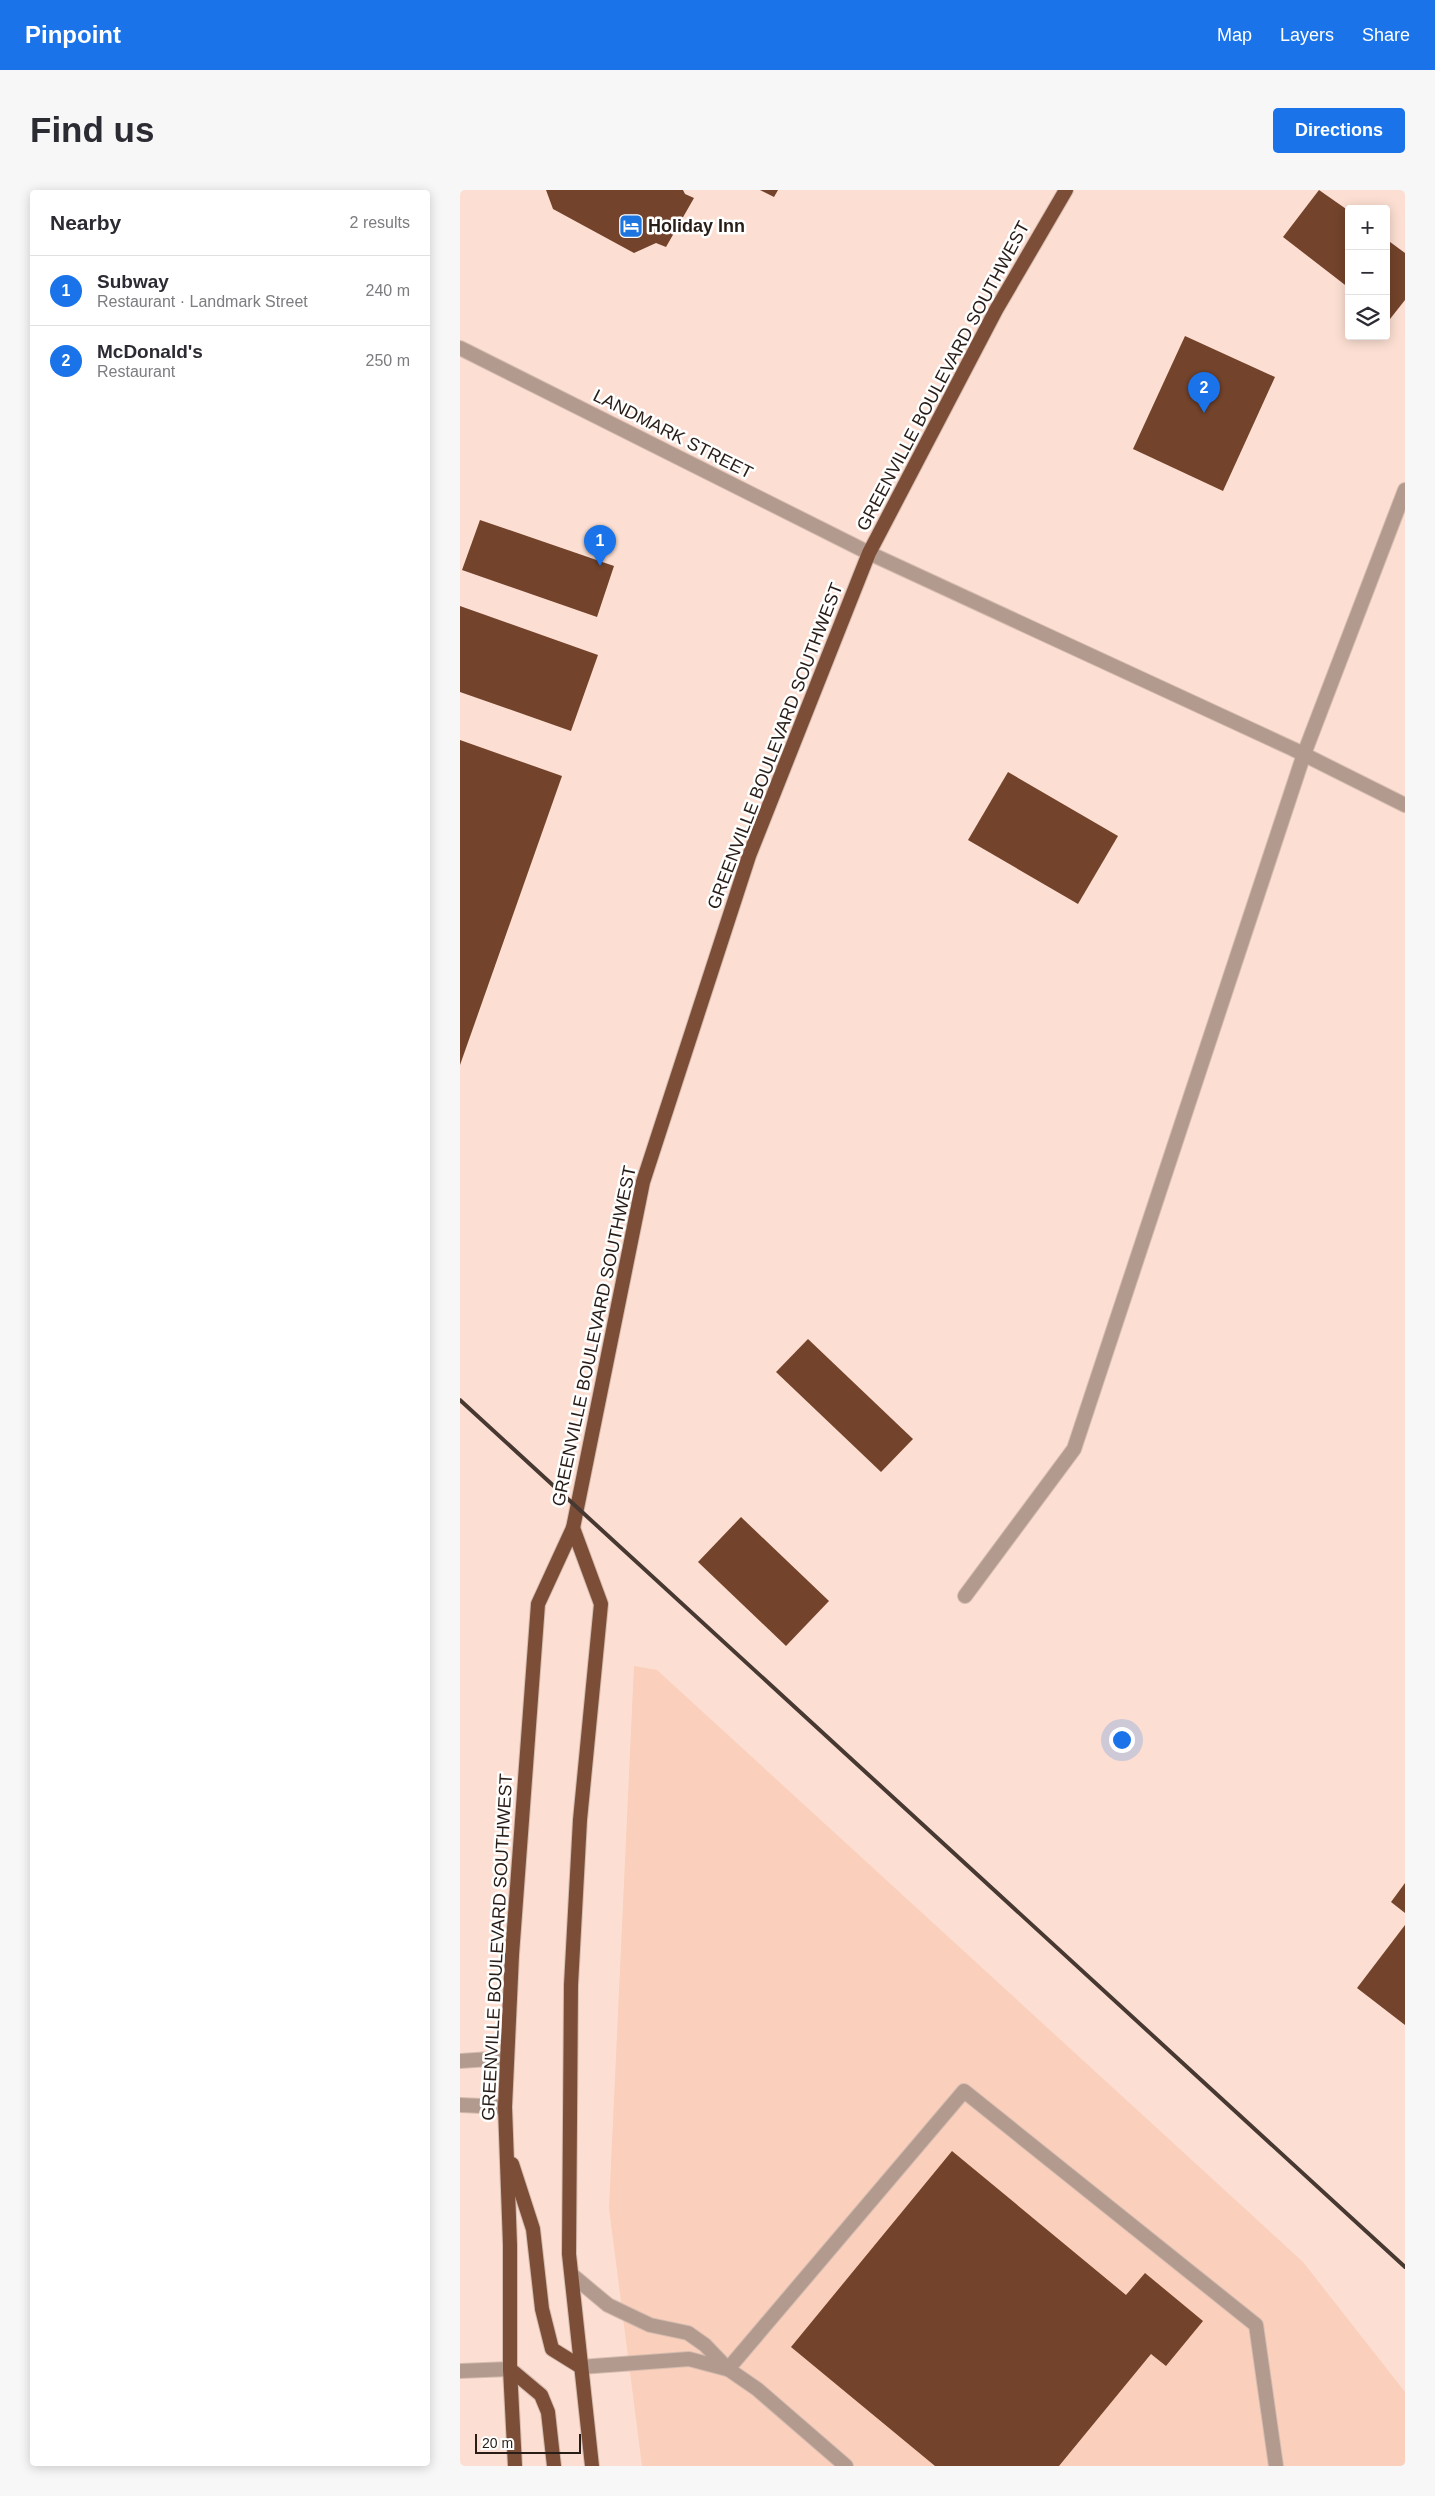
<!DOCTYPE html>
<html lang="en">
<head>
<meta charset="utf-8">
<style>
  :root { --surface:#fff; --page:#f7f7f7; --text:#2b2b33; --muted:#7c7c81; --line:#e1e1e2; --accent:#1a73e8 }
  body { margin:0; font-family:Helvetica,sans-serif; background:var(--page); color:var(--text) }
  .controls { position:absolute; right:15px; top:15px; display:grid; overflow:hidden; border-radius:5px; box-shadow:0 2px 12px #0003 }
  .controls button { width:45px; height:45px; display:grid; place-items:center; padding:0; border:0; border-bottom:1px solid var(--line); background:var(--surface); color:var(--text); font:25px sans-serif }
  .scale { position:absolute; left:15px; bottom:12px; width:106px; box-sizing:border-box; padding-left:5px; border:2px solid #291d17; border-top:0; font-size:14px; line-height:18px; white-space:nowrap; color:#291d17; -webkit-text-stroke:4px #fff; paint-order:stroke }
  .you { position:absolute; left:661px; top:1549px; width:18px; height:18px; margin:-12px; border:4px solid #fff; border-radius:50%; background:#1a73e8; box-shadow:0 0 0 8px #1a73e833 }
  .badge { display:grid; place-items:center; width:32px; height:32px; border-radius:50%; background:var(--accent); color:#fff; font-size:16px; font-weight:700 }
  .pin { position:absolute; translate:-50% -41px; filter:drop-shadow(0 1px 2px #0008) }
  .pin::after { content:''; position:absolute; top:26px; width:18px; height:15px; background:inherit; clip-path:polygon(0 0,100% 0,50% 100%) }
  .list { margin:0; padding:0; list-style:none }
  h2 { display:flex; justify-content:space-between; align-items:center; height:65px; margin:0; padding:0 20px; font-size:21px }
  h2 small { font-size:16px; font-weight:400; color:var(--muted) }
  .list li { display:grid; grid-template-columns:32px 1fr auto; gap:15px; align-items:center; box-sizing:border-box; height:70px; padding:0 20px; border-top:1px solid var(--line) }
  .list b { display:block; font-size:19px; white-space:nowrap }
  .list p { margin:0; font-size:16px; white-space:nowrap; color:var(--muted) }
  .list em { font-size:16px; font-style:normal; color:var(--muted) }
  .icon { flex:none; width:28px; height:28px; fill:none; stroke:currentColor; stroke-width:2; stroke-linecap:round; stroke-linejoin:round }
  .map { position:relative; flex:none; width:945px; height:2276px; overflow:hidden; border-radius:5px }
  header { display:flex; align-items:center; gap:30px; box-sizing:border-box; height:70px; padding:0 25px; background:var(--accent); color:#fff }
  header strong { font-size:24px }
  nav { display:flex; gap:28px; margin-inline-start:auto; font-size:18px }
  .intro { display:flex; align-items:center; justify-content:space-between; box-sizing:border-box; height:120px; padding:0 30px }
  h1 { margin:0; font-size:35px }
  .button { padding:12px 22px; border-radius:5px; background:var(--accent); color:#fff; font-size:18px; font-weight:700 }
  main { display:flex; gap:30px; padding:0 30px }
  aside { flex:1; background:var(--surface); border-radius:5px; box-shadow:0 2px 12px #0003 }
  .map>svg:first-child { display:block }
  .built { fill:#facfbb }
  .building { fill:#73432b }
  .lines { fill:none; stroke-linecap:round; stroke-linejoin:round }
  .service-casing { stroke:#d6bcb0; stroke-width:16 }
  .minor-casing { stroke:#d6bcb0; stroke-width:16 }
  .trunk-casing { stroke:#d6bcb0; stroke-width:16 }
  .service { stroke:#b29a8e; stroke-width:14 }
  .minor { stroke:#b29a8e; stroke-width:14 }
  .trunk { stroke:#7c4e38; stroke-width:14 }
  .rail { stroke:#473831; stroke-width:4 }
  .labels { text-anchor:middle; stroke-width:5; stroke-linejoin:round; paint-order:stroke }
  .poi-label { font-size:18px; font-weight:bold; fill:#291d17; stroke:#fff; text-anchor:start }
  .street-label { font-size:18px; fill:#291d17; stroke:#fff }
</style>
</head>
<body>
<header>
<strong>Pinpoint</strong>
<nav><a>Map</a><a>Layers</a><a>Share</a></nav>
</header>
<div class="intro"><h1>Find us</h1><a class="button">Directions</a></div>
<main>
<aside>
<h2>Nearby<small>2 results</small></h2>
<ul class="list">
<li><span class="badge">1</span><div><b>Subway</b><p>Restaurant · Landmark Street</p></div><em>240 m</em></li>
<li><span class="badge">2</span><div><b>McDonald's</b><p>Restaurant</p></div><em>250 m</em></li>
</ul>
</aside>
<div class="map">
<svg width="945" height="2276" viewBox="0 0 945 2276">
  <rect width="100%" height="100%" fill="#fcdfd2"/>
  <polygon class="built" points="174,1476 197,1480 843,2072 945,2202 945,2276 182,2276 149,2018"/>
  <g class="building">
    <polygon points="86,0 223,0 225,4 234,8 206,57 196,53 174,63 93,19"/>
    <polygon points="300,0 318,0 314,7"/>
    <polygon points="859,0 889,21 889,98 823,47"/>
    <polygon points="926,49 945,63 945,110 930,129 926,126"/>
    <polygon points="725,146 815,187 763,301 673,259"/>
    <polygon points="20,330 154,376 137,427 2,380"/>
    <polygon points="0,416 138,465 111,541 0,502"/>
    <polygon points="0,550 102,586 0,875"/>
    <polygon points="548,582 658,646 618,714 508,650"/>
    <polygon points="348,1149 453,1249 421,1282 316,1182"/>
    <polygon points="281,1327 369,1411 326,1456 238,1372"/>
    <polygon points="945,1693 945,1723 931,1712"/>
    <polygon points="945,1735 945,1835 897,1798"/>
    <polygon points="492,1961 666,2105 685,2083 743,2131 706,2176 691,2164 599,2276 475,2276 331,2157"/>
  </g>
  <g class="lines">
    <g class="service-casing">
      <g id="service">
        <polyline points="409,363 833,559 945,615"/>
        <polyline points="505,1406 614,1259 844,564 945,300"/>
        <polyline points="0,1871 46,1868"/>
        <polyline points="0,1915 45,1917"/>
        <polyline points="112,2085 148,2115 190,2135 228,2143 245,2155 268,2179 297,2199 386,2276"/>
        <polyline points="121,2177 229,2169 267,2179"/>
        <polyline points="268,2179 504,1901 796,2135 816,2276"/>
        <polyline points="0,2181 50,2179"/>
      </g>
    </g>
    <g class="minor-casing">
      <polyline id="minor" points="0,158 409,363"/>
    </g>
    <g class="trunk-casing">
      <g id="trunk">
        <polyline points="113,1338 141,1414 120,1630 111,1795 109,2064 132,2276"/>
        <polyline points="52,1974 73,2039 82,2119 92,2159 121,2177"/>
        <polyline points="50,2179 81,2205 88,2222 94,2276"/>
        <polyline points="55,2276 50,2179 50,2055 45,1917 52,1765 78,1414 113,1338 183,992 289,666 409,363 536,120 606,0"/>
      </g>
    </g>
    <use href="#service" class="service"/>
    <use href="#minor" class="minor"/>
    <use href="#trunk" class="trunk"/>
    <polyline class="rail" points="0,1210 945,2077"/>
  </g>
  <defs>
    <g id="hotel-square" transform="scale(1.25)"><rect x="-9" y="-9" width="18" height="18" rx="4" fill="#1d75df" stroke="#fff"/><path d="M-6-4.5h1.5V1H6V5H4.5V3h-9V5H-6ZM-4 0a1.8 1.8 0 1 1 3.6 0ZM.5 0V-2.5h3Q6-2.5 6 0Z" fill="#fff"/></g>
  </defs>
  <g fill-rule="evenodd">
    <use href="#hotel-square" x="171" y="36"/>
  </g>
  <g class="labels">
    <g class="poi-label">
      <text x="188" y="42">Holiday Inn</text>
    </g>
    <g class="street-label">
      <text transform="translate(483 186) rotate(-62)" y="6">GREENVILLE BOULEVARD SOUTHWEST</text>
      <text transform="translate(213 244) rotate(27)" y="6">LANDMARK STREET</text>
      <text transform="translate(315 556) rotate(-69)" y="6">GREENVILLE BOULEVARD SOUTHWEST</text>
      <text transform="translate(134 1146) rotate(-78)" y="6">GREENVILLE BOULEVARD SOUTHWEST</text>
      <text transform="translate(37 1757) rotate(-87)" y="6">GREENVILLE BOULEVARD SOUTHWEST</text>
    </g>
  </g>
</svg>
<div class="controls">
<button>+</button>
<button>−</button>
<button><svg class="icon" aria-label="layers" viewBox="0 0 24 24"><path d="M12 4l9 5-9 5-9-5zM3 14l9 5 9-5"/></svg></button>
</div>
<div class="scale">20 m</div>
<div class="you"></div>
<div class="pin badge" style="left:140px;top:376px">1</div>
<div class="pin badge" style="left:744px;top:223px">2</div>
</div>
</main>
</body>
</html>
